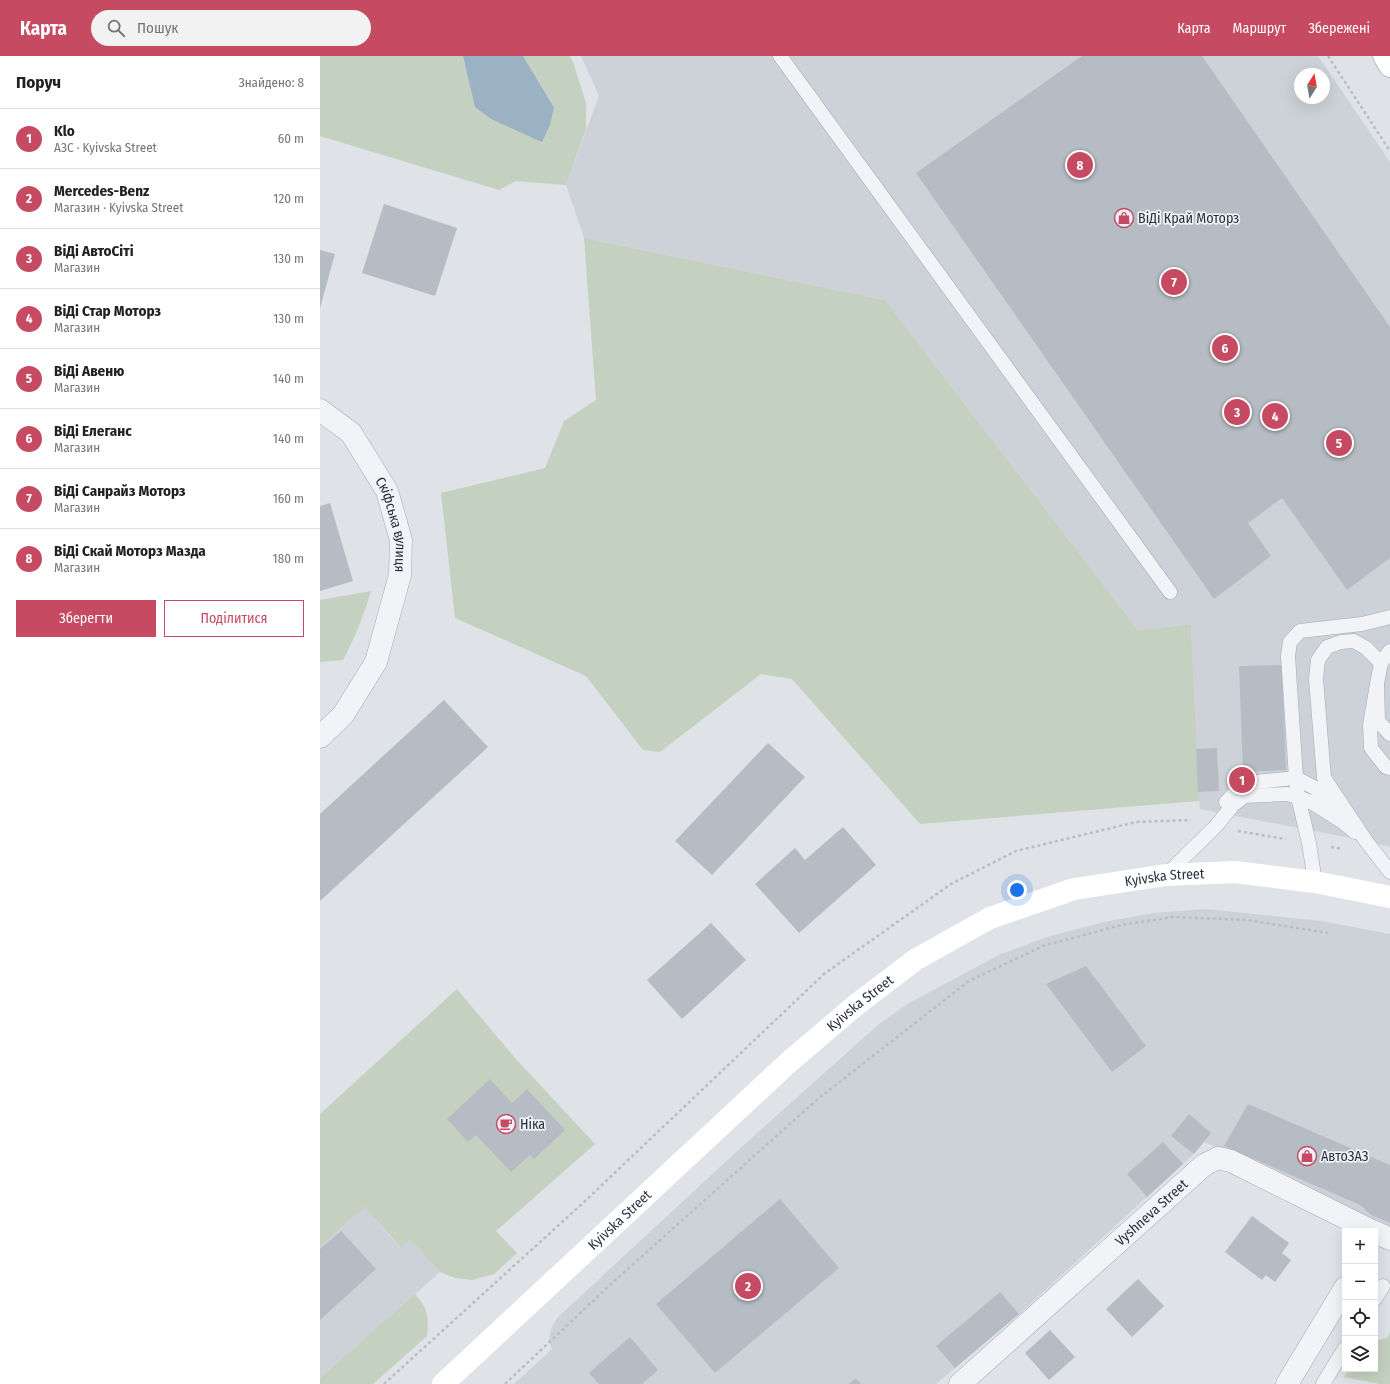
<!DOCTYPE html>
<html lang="uk">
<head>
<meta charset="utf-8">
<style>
  :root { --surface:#fff; --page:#f2f2f2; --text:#202124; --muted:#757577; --line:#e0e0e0; --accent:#c64a62 }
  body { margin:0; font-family:"Fira Sans Condensed",sans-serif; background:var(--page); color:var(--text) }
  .controls { position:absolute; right:12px; bottom:12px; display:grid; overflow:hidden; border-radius:0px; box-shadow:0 4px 16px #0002 }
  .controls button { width:36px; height:36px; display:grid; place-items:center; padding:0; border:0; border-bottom:1px solid var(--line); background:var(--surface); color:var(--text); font:20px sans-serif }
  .compass { position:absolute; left:974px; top:12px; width:36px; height:36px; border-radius:50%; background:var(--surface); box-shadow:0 4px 16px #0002; rotate:11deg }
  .you { position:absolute; left:697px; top:834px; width:14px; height:14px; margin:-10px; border:3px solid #fff; border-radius:50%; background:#1a73e8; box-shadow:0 0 0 6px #1a73e833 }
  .badge { display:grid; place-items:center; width:26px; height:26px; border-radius:50%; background:var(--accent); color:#fff; font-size:13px; font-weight:700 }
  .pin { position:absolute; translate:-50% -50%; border:2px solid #fff; box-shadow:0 1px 4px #0006 }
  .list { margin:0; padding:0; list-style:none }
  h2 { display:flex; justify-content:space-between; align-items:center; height:52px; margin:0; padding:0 16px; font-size:17px }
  h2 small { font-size:13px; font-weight:400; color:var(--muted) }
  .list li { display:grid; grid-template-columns:26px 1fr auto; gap:12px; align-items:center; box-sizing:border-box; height:60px; padding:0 16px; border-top:1px solid var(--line) }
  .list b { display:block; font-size:15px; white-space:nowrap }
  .list p { margin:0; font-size:13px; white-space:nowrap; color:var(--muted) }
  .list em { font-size:13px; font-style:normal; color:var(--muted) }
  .actions { display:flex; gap:8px; padding:12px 16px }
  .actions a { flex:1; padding:9px 0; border:1px solid var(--accent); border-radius:0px; text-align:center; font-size:14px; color:var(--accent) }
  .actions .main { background:var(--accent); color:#fff }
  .icon { flex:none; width:22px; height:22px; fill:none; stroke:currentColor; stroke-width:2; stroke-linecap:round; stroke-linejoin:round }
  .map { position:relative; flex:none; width:1070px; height:1328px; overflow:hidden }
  header { display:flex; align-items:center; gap:24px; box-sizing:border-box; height:56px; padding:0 20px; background:var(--accent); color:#fff }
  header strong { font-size:19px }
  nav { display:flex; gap:22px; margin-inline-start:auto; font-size:14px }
  .search { width:280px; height:36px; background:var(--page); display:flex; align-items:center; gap:10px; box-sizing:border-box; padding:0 14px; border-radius:22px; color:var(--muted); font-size:15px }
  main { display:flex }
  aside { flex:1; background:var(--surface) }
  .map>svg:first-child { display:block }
  .built { fill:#cdd2d9; fill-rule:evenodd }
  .green { fill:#c5d1c0 }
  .water { fill:#9bb2c5 }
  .building { fill:#b6bcc4 }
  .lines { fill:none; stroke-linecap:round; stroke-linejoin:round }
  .lane-casing { stroke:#a5a9b1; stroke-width:15 }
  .street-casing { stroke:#a5a9b1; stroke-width:23 }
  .highway-casing { stroke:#87919d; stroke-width:23 }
  .path { stroke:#b9bdc2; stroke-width:2.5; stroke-dasharray:3 3; stroke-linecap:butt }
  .lane { stroke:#f1f3f6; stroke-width:14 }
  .street { stroke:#f1f3f6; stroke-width:22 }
  .secondary { stroke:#fff; stroke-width:22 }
  .highway { stroke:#fff; stroke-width:22 }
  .labels { text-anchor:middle; stroke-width:3.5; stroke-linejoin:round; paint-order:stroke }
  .poi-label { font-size:14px; fill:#29313d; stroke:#eef1f5; text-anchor:start }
  .street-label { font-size:14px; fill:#29313d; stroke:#eef1f5 }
</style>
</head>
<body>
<header>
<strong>Карта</strong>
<div class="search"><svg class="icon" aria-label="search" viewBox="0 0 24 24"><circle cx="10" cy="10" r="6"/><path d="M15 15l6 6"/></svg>Пошук</div>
<nav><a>Карта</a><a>Маршрут</a><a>Збережені</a></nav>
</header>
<main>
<aside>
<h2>Поруч<small>Знайдено: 8</small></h2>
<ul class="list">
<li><span class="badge">1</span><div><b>Klo</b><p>АЗС · Kyivska Street</p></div><em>60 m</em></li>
<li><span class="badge">2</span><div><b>Mercedes-Benz</b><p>Магазин · Kyivska Street</p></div><em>120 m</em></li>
<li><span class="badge">3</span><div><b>ВіДі АвтоСіті</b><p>Магазин</p></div><em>130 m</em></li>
<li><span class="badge">4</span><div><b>ВіДі Стар Моторз</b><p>Магазин</p></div><em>130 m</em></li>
<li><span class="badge">5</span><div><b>ВіДі Авеню</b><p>Магазин</p></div><em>140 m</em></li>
<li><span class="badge">6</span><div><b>ВіДі Елеганс</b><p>Магазин</p></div><em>140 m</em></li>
<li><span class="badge">7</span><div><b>ВіДі Санрайз Моторз</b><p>Магазин</p></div><em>160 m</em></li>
<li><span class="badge">8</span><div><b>ВіДі Скай Моторз Мазда</b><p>Магазин</p></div><em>180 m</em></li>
</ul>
<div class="actions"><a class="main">Зберегти</a><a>Поділитися</a></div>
</aside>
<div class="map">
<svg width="1070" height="1328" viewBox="0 0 1070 1328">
  <rect width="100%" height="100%" fill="#dfe2e7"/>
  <g class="built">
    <path d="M261 0H998L1070 106V791L1046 785 880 753 878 736 871 568 818 574 565 244 264 182 246 129 279 40ZM980 18H1004V42H980Z"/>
    <polygon points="885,853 1002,865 1070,878 1070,1172 884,1086 874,1098 863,1108 699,1258 616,1328 194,1328 232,1293 229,1283 231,1273 237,1262 415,1097 559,968 589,947 681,898 727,881 784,866 834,857"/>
    <polygon points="45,1151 80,1192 90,1184 120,1216 0,1322 0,1191"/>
  </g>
  <g class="green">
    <polygon points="0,0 143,0 145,9 234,50 203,0 250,0 253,6 266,47 266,73 246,129 196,125 179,134 0,80"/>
    <polygon points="264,182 565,244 818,574 871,568 879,745 600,768 472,623 441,618 340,696 323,694 266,620 135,562 121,437 225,412 244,365 276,344"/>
    <path d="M51 535C44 559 35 581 23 604L0 606V544Z"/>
    <polygon points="137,933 194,1001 275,1088 176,1175 197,1197 174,1218 152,1224 135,1222 120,1216 90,1184 81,1192 45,1151 0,1191 0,1058"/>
    <path d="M95 1238C108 1253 109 1260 107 1280L53 1328H0V1322Z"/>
    <polygon points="1070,1277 1070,1328 1059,1328 1024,1321 1029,1313 1055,1313 1055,1285 1067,1282"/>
  </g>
  <polygon class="water" points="143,0 203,0 234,51 230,69 222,86 171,63 155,51"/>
  <g class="building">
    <polygon points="762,0 882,0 1070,271 1070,502 1027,534 962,442 928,467 951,500 894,543 596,117"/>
    <polygon points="64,148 137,172 115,240 42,217"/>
    <polygon points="0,194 15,198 0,252"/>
    <polygon points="10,447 33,525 0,535 0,450"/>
    <polygon points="962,609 966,714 923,716 919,610"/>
    <polygon points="124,644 168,691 0,845 0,758"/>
    <polygon points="448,687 485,721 392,819 355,785"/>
    <polygon points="897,692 899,735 878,736 876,693"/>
    <polygon points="523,771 556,809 479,877 435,828 475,792 485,804"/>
    <polygon points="391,867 426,904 362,963 327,924"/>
    <polygon points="766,910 826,990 792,1016 726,928"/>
    <polygon points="170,1023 192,1047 207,1033 245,1074 214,1103 210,1099 191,1116 156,1079 148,1086 127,1063"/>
    <polygon points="928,1048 1070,1109 1070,1167 1051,1159 1040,1149 904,1090"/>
    <polygon points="869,1058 891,1077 874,1098 851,1080"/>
    <polygon points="843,1086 863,1108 827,1141 807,1118"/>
    <polygon points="460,1143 519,1212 395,1317 336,1248"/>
    <polygon points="932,1160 969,1187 962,1197 971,1204 955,1226 946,1219 942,1224 905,1196"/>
    <polygon points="21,1175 56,1213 0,1264 0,1193"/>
    <polygon points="818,1223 844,1250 812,1281 786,1253"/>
    <polygon points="680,1236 699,1258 635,1312 616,1290"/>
    <polygon points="730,1274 755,1301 729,1324 705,1297"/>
    <polygon points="310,1281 338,1314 322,1328 279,1328 269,1317"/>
    <polygon points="536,1322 541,1328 529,1328"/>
  </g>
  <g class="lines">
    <g class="lane-casing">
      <g id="lane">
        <polyline points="460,0 850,536"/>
        <polyline points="1070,595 1061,607 1057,628 1058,665 1070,678"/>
        <polyline points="1061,607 1046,592 1034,585 1021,586 1007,591 998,604 996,623 1004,722 1046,785 1070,816"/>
        <polyline points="1057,628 1050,669 1051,692 1066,711 1070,712"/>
        <polyline points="906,746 925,727 976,722 995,732 1014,755"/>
        <polyline points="846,819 896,770 913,749 925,740 967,738 978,741 993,747 1023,766 1035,776"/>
        <polyline points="995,826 989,787 978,741 976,722 968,600 970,586 980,575 1042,568 1070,561"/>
        <polyline points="1055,1243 1063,1230"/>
        <polyline points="1003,1328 1025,1292"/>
      </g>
    </g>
    <g class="street-casing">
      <g id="street">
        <path id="s1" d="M0 354 31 377 67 435 81 484 80 519 56 606 23 659 0 681"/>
        <polyline points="1055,1176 1070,1183"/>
        <path id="s2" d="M640 1328 884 1109 898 1102 911 1105 1052 1175"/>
        <polyline points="967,1328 1025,1232"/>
      </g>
    </g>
    <g class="highway-casing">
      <polyline id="highway" points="1064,0 1070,10"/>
    </g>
    <g class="path">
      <polyline points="1008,0 1070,95"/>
      <polyline points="918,775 966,783"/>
      <polyline points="1011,791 1022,793"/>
      <polyline points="64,1328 263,1147 504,918 631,828 696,795 816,766 871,764"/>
      <polyline points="185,1328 291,1228 499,1042 649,925 723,890 801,869 853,861 928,864 1008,877"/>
    </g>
    <use href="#lane" class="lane"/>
    <use href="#street" class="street"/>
    <path class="secondary" id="s3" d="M123 1328 469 1006 536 949 595 904 670 862 754 833 846 819 915 816 995 826 1070 841"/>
    <use href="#highway" class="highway"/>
  </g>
  <defs>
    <g id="shop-ring" transform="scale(1)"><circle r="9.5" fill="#eef1f5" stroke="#c64a62" stroke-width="1.5"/><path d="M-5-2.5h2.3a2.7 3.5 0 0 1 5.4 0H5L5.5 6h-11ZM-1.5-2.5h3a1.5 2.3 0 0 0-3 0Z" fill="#c64a62"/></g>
    <g id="cafe-ring" transform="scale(1)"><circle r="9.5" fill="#eef1f5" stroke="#c64a62" stroke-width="1.5"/><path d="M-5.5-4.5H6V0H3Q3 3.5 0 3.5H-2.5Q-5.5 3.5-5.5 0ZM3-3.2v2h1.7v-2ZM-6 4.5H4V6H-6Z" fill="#c64a62"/></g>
  </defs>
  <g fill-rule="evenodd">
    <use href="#shop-ring" x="804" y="162"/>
    <use href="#cafe-ring" x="186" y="1068"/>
    <use href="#shop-ring" x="987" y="1100"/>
  </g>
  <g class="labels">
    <g class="poi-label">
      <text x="818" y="167">ВіДі Край Моторз</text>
      <text x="200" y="1073">Ніка</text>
      <text x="1001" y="1105">АвтоЗАЗ</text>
    </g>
    <g class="street-label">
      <text dy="5" stroke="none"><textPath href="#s1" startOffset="141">Скіфська вулиця</textPath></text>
      <text dy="5" stroke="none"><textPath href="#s3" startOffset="901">Kyivska Street</textPath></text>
      <text dy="5" stroke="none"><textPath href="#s3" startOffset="565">Kyivska Street</textPath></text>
      <text dy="5" stroke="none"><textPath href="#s2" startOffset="257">Vyshneva Street</textPath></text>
      <text dy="5" stroke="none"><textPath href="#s3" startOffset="241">Kyivska Street</textPath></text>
    </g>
  </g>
</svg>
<div class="controls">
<button>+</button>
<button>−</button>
<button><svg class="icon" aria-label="locate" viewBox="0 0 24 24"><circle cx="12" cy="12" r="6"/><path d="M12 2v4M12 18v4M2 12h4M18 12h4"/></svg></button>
<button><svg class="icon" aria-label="layers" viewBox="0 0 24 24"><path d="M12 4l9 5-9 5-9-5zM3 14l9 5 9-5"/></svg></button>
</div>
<svg class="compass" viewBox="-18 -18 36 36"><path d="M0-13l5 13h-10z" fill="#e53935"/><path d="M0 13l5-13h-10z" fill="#757577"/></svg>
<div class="you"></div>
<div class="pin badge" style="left:922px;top:724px">1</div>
<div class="pin badge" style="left:428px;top:1230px">2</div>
<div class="pin badge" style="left:917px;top:356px">3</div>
<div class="pin badge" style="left:955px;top:360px">4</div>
<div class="pin badge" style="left:1019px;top:387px">5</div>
<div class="pin badge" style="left:905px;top:292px">6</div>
<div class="pin badge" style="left:854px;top:226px">7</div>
<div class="pin badge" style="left:760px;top:109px">8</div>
</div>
</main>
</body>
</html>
